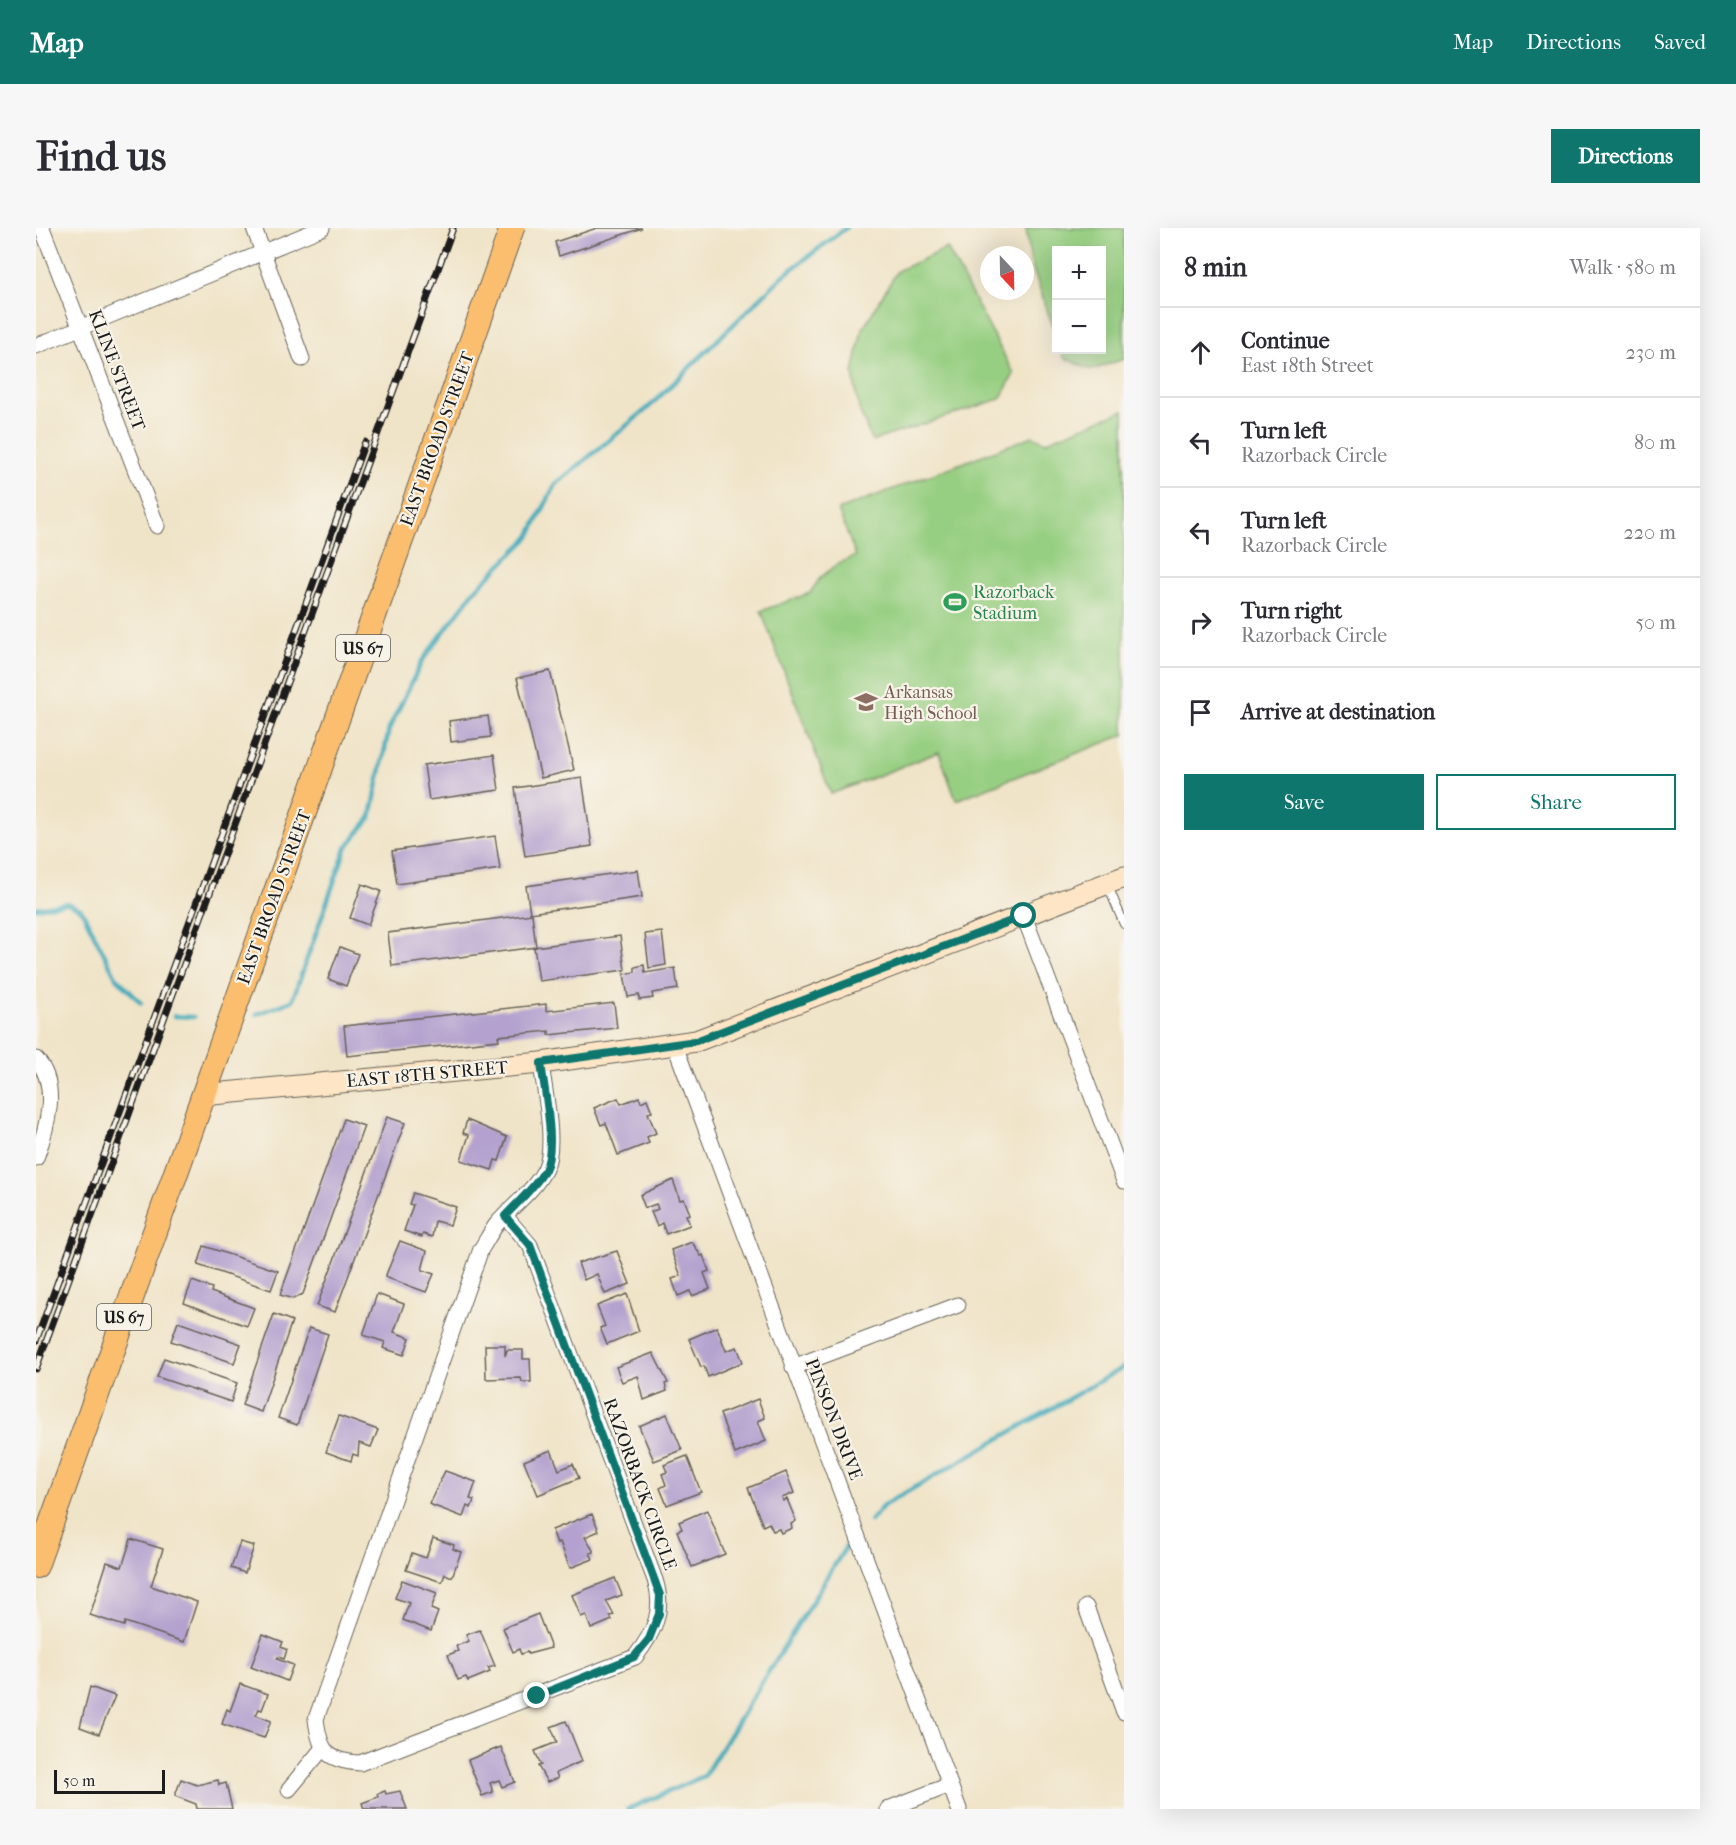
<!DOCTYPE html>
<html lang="en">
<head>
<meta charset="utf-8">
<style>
  :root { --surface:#fff; --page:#f7f7f7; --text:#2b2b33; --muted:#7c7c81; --line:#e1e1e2; --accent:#0f766e }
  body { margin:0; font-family:"IM FELL French Canon",serif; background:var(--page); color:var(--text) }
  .controls { position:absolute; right:18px; top:18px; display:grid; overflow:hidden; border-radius:0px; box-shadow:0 6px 24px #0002 }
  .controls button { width:54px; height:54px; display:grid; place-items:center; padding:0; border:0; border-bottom:2px solid var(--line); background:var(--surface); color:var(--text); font:30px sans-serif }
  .compass { position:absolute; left:944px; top:18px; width:54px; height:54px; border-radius:50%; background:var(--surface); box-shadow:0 6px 24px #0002; rotate:158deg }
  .scale { position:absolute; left:18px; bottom:15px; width:111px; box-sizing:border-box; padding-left:6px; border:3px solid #1c1c1c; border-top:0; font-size:16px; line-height:21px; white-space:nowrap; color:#1c1c1c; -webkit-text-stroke:4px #f7f3e8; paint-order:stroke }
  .stop { position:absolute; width:18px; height:18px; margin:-14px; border:4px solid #0f766e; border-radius:50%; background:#fff }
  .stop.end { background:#0f766e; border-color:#fff; box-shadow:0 2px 6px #0008 }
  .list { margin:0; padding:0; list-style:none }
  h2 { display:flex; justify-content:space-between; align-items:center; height:78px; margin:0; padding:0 24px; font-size:26px }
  h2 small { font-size:20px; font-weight:400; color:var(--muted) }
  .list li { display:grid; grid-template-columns:39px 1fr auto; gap:18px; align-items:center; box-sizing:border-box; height:90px; padding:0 24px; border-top:2px solid var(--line) }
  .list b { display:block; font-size:22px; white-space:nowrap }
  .list p { margin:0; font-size:20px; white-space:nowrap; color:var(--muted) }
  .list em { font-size:20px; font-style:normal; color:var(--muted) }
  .actions { display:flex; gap:12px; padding:18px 24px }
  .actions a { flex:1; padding:14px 0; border:2px solid var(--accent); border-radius:0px; text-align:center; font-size:21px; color:var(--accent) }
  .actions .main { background:var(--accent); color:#fff }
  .icon { flex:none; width:33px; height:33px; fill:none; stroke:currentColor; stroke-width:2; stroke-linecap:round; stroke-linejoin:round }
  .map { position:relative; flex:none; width:1088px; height:1581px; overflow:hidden; border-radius:0px }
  header { display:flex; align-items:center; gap:36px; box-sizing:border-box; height:84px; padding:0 30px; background:var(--accent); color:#fff }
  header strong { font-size:28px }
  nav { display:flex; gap:33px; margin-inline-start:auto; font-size:21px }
  .intro { display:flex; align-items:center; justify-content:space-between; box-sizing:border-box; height:144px; padding:0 36px }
  h1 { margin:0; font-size:42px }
  .button { padding:15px 27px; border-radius:0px; background:var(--accent); color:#fff; font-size:21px; font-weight:700 }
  main { display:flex; gap:36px; padding:0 36px }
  aside { flex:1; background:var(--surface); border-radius:0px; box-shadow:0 6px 24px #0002 }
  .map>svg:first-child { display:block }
  .green { fill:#97cf82; stroke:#5a764f; stroke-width:1.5 }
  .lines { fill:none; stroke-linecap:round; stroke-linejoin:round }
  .stream { stroke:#3daabc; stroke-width:4.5 }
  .building { fill:#b4a1cf }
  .lane-casing { stroke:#666258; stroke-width:10 }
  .street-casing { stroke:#666258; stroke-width:17 }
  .secondary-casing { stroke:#666258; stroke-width:23 }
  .primary-casing { stroke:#666258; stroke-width:26 }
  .lane { stroke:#fff; stroke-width:8 }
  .street { stroke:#fff; stroke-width:15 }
  .secondary { stroke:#fde5c5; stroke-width:21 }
  .primary { stroke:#fbbe6e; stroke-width:24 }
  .rail-casing { stroke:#1c1c1c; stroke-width:7 }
  .rail { stroke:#f7f3e8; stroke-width:4.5; stroke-dasharray:14; stroke-linecap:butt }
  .route { stroke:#0f766e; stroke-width:8 }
  .labels { text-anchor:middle; stroke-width:4.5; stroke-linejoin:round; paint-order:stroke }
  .shield { fill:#f7f3e8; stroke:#5e5c59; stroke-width:1.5 }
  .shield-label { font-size:16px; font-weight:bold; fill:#1c1c1c }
  .street-label { font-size:18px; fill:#1c1c1c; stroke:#f7f3e8 }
  .leisure-label { font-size:18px; fill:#27864d; stroke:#f7f3e8; text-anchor:start }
  .education-label { font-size:18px; fill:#785e54; stroke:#f7f3e8; text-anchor:start }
</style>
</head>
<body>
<header>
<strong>Map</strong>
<nav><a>Map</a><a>Directions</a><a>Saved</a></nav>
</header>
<div class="intro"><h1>Find us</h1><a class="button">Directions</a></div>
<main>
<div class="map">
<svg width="1088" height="1581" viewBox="0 0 1088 1581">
  <rect width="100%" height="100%" fill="#f7f3e8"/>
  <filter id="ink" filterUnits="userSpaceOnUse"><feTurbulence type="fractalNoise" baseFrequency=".0167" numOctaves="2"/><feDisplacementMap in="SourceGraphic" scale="12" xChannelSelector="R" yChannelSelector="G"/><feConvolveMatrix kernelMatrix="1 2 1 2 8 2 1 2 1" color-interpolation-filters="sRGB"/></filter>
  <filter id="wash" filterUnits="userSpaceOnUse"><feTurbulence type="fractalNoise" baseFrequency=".008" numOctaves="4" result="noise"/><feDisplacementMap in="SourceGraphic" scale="24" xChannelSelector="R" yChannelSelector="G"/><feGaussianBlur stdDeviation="1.35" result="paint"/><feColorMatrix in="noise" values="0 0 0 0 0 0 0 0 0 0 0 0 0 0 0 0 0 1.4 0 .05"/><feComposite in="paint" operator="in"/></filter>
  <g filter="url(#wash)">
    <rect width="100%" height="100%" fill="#f0e4c8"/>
    <g class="green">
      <polygon points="990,0 1088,0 1088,131 1056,142 1028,130 1025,122 1066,122 1066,22 1020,22 1020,108 995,35"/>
      <polygon points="911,20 978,146 964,171 836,213 823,181 817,145 826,102 861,43"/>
      <polygon points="1088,182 1088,507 920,572 903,524 795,566 725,383 774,365 784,350 803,335 820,328 802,282 997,208 1009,214"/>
    </g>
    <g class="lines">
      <g class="stream">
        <polyline points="0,680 31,675 45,681 80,749 105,775"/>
        <polyline points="221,786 256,773 310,620 335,589 353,501 386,433 439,362 493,309 519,257 612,180 748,47 810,0"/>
        <polyline points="138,788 158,789"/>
        <polyline points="834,1293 848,1277 1088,1139"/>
        <polyline points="592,1581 668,1548 811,1317"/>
      </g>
    </g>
    <g id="blocks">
      <g class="building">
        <polygon points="561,0 606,0 523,28 519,14"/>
        <polygon points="514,443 538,542 505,550 481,450"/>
        <polygon points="452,488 455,509 415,514 413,493"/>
        <polygon points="458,527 463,562 393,572 388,537"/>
        <polygon points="546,550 556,618 489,628 479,560"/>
        <polygon points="459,608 464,641 361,656 356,623"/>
        <polygon points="602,642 606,669 494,685 490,658"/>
        <polygon points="326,656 345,663 332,697 314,690"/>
        <polygon points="496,686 500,719 356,738 352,705"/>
        <polygon points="626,704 630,737 613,740 609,706"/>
        <polygon points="584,708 589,742 503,753 498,719"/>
        <polygon points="304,719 322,726 310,758 292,751"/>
        <polygon points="608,737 609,745 639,740 642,761 616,765 617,770 603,772 603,767 592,769 588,746 599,744 599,739"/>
        <polygon points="578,775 581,800 513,807 513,803 462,808 463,812 311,828 308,798 510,776 510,783"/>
        <polygon points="603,869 605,874 611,871 616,884 612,885 620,905 611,909 613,915 582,927 570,895 565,897 558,880 582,870 585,876"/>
        <polygon points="351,889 369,895 299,1084 281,1078"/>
        <polygon points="308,891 328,898 267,1066 257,1071 244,1067"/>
        <polygon points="431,892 471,909 463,933 459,932 456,942 425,932 433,907 427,905"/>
        <polygon points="637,952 644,972 648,971 654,986 650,987 654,997 630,1006 626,995 621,998 615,984 622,981 620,976 609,980 604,967"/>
        <polygon points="377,965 420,979 414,997 399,993 396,1009 387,1006 386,1009 368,1003 377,977 373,976"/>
        <polygon points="364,1013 391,1023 386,1042 398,1046 390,1064 349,1049"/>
        <polygon points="656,1014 665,1028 667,1027 673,1043 668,1045 674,1061 656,1068 654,1063 642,1068 636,1051 645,1048 635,1022"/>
        <polygon points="168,1018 242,1043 235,1062 162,1037"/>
        <polygon points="581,1023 594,1056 569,1066 561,1046 548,1052 542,1035"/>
        <polygon points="156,1053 176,1060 175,1064 218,1080 211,1098 148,1075"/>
        <polygon points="341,1066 368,1076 358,1104 374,1110 368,1127 347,1120 349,1114 327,1107"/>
        <polygon points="591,1066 603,1103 571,1116 564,1100 569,1098 561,1078"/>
        <polygon points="238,1086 256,1093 225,1184 206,1177"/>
        <polygon points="142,1094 205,1116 198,1135 135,1113"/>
        <polygon points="681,1099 690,1123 701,1119 707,1134 672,1149 668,1138 665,1139 653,1111"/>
        <polygon points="273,1100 292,1106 261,1197 242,1190"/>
        <polygon points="449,1117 469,1117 469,1128 471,1122 487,1122 487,1131 494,1131 495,1154 486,1154 485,1150 450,1151"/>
        <polygon points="617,1125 632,1155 629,1156 631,1163 608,1172 602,1148 586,1154 580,1139"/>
        <polygon points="128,1130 201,1155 195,1174 121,1149"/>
        <polygon points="722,1171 729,1190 722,1193 730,1213 699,1226 684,1186"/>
        <polygon points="631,1186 646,1222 618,1233 603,1198"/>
        <polygon points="303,1188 342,1202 335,1219 323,1215 322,1228 317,1226 315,1233 290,1224"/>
        <polygon points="515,1222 523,1242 537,1236 543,1250 502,1267 488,1233"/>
        <polygon points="651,1228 665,1264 631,1277 624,1260 630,1257 626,1246 631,1244 628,1237"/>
        <polygon points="409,1243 440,1254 434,1271 438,1272 435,1280 431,1278 427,1289 393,1276"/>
        <polygon points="750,1244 758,1265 746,1270 747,1273 751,1271 760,1293 755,1296 756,1300 745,1305 743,1301 737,1303 733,1295 727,1298 712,1260"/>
        <polygon points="671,1282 689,1326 656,1339 641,1303 646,1301 643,1294"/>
        <polygon points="556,1286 563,1303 549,1309 558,1324 554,1325 557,1331 534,1340 524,1314 521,1315 516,1302"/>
        <polygon points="397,1310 418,1317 417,1321 425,1324 416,1349 409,1346 406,1354 370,1342 376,1325 390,1330"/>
        <polygon points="95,1311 127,1321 115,1358 161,1374 148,1414 89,1394 88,1398 54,1387 71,1334 86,1339"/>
        <polygon points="204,1314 218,1318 209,1345 195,1340"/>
        <polygon points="579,1350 586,1367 570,1373 578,1387 574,1388 576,1392 555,1401 550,1387 545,1389 536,1367"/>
        <polygon points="366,1352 401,1365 395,1381 402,1384 395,1403 367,1392 373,1375 359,1370"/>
        <polygon points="502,1386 515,1420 492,1426 491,1424 485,1426 483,1421 477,1424 467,1400"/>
        <polygon points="444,1402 459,1438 452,1440 454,1444 432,1453 430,1449 422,1452 412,1427 422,1423 420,1418 433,1413 430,1407"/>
        <polygon points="227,1406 247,1414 245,1419 251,1422 248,1431 242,1429 241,1431 257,1437 251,1453 215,1439"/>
        <polygon points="204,1456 232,1466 226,1482 223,1481 220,1487 235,1493 228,1510 186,1496 191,1481 194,1483"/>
        <polygon points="54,1459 79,1468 63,1506 44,1499"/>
        <polygon points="530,1493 546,1533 520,1545 522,1550 511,1554 502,1538 505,1537 499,1523 521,1514 515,1499"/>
        <polygon points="465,1519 479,1554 466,1559 463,1552 454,1555 457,1564 446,1568 432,1532"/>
        <polygon points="145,1551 161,1557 182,1552 183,1557 190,1555 196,1581 161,1581 160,1576 139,1568"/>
        <polygon points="349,1563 350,1566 364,1563 371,1581 328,1581 326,1575 342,1569 341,1566"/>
      </g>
    </g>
  </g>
  <g filter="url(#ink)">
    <use href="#blocks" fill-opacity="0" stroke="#666258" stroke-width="1.5"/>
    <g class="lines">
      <g class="lane-casing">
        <polyline id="lane" points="1071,656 1088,696"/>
      </g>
      <g class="street-casing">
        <g id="street">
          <polyline points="6,0 121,298"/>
          <polyline points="218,0 266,131"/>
          <polyline points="0,118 286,0"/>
          <polyline points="988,688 1088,953"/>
          <polyline points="638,815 923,1581"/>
          <path d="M0 831C24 857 11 900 0 930"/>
          <path d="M469 988 494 1017 619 1352C629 1382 618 1405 599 1429L324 1535C290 1533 284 1523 280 1491L445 1021C450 1013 455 1004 460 997 476 978 498 963 509 941 521 917 508 862 505 835"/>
          <polyline points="757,1139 922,1077"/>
          <polyline points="1050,1379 1088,1484"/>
          <polyline points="253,1561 287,1520"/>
          <polyline points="852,1581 914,1557"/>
        </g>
      </g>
      <g class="secondary-casing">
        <polyline id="secondary" points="167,867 505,835 660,813 1088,649"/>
      </g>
      <g class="primary-casing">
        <polyline id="primary" points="0,1338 476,0"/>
      </g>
      <use href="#lane" class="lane"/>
      <use href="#street" class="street"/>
      <use href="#secondary" class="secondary"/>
      <use href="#primary" class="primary"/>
      <g class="rail-casing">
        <g id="rail">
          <polyline points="0,1113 329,214"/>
          <polyline points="0,1141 417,0"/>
        </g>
      </g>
      <use href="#rail" class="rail"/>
    </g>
  </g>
  <g class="lines" filter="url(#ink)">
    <path class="route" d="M501 1468 598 1429 613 1411 623 1386 624 1367 494 1017 469 988C483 973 499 959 509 942 521 919 508 861 505 835L660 813 988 688"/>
  </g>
  <defs>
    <g id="stadium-bare" transform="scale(1.8)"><path d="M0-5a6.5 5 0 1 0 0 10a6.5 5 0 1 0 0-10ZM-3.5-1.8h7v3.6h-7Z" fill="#2e9e5b" stroke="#f7f3e8" stroke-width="2.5" paint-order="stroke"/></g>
    <g id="school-bare" transform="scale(1.8)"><path d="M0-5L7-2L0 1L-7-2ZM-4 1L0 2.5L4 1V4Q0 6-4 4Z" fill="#8d6e63" stroke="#f7f3e8" stroke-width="2.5" paint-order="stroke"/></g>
  </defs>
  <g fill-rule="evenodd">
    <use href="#stadium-bare" x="919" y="374"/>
    <use href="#school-bare" x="830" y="474"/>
  </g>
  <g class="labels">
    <g class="shield">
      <rect x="300" y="407" width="54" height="26" rx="4.5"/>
      <rect x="61" y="1076" width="54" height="26" rx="4.5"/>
    </g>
    <g class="shield-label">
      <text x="327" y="426">US 67</text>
      <text x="88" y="1095">US 67</text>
    </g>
    <g class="street-label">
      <text transform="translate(81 142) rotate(69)" y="6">KLINE STREET</text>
      <text transform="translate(401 211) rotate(-70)" y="6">EAST BROAD STREET</text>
      <text transform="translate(238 669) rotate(-70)" y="6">EAST BROAD STREET</text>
      <text transform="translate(391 846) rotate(-5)" y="6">EAST 18TH STREET</text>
      <text transform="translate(798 1191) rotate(69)" y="6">PINSON DRIVE</text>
      <text transform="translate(604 1256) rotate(70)" y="6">RAZORBACK CIRCLE</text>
    </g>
    <g class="leisure-label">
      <text x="937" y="370">Razorback<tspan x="937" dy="21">Stadium</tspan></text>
    </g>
    <g class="education-label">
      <text x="848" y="470">Arkansas<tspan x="848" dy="21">High School</tspan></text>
    </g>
  </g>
</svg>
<div class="controls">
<button>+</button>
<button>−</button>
</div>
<svg class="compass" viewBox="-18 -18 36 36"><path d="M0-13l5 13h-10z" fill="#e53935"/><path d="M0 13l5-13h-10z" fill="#7c7c81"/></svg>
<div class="scale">50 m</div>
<div class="stop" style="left:988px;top:688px"></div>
<div class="stop end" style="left:501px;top:1468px"></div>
</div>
<aside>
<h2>8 min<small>Walk · 580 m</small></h2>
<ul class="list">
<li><svg class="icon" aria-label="ahead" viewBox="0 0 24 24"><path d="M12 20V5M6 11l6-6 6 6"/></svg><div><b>Continue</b><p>East 18th Street</p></div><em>230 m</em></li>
<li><svg class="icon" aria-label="left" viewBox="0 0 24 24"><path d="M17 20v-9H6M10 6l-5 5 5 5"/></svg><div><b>Turn left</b><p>Razorback Circle</p></div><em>80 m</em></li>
<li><svg class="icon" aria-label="left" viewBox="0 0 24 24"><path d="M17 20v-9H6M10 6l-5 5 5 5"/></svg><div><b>Turn left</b><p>Razorback Circle</p></div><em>220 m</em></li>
<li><svg class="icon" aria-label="right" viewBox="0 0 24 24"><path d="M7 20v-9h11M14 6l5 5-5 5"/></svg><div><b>Turn right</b><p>Razorback Circle</p></div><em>50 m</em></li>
<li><svg class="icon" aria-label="arrive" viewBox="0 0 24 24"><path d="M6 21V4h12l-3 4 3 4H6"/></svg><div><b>Arrive at destination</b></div></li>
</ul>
<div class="actions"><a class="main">Save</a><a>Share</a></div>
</aside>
</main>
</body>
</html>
